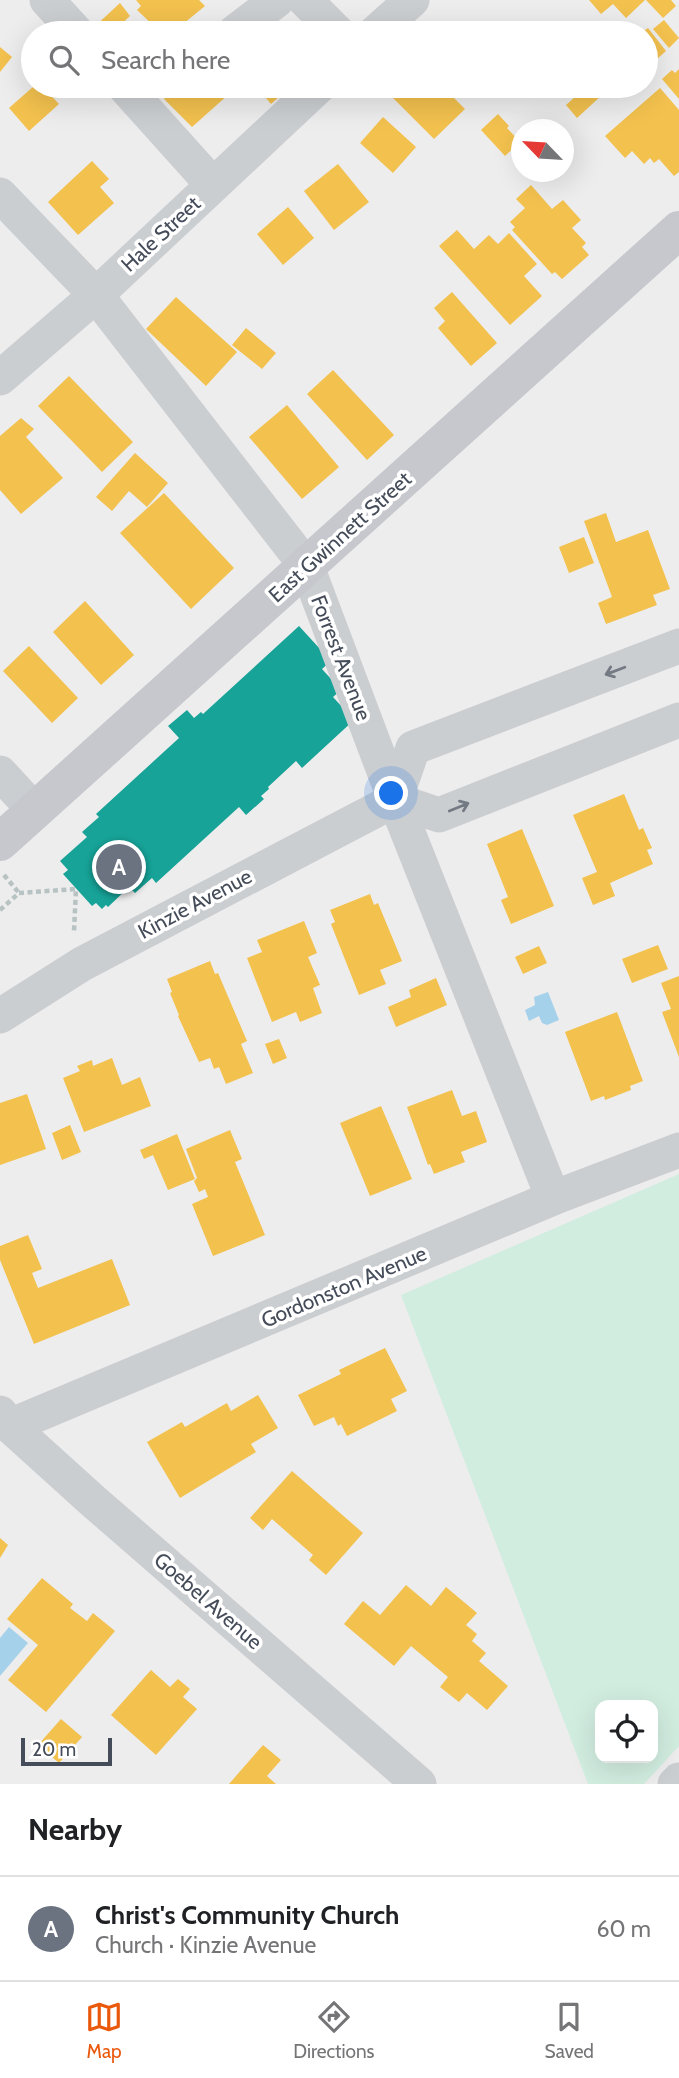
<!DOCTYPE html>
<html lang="en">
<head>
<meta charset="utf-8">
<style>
  :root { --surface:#fff; --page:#f6f6f6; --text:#202124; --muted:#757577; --line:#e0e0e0; --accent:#ea580c }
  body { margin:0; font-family:Cabin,sans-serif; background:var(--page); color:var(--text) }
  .controls { position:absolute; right:21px; bottom:21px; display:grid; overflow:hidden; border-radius:14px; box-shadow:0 7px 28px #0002 }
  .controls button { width:63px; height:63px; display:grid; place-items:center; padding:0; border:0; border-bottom:2px solid var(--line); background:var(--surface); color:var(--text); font:35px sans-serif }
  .compass { position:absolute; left:511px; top:119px; width:63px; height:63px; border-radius:50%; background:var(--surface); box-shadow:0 7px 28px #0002; rotate:295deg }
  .scale { position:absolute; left:21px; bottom:18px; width:91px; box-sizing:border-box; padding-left:7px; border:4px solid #454c59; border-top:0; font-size:19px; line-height:24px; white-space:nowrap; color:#454c59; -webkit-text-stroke:5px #fff; paint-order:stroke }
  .you { position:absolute; left:392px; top:794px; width:24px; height:24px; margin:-18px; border:5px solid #fff; border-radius:50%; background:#1a73e8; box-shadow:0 0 0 10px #1a73e833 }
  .badge { display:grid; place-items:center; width:46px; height:46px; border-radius:50%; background:var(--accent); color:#fff; font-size:23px; font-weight:700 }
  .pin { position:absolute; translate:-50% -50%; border:4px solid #fff; box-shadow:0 2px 7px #0006 }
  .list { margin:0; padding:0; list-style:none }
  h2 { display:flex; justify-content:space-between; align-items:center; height:91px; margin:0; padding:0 28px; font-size:30px }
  h2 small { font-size:23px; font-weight:400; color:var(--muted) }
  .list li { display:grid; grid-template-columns:46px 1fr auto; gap:21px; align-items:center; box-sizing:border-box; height:105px; padding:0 28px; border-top:2px solid var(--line) }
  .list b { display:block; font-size:26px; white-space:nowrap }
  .list p { margin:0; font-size:23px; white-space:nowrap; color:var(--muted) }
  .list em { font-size:23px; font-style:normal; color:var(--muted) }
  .icon { flex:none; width:38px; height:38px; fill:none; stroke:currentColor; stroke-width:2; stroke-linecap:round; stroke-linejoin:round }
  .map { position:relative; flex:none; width:679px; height:1784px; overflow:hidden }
  .search { position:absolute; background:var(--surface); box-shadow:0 7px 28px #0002; left:21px; right:21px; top:21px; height:77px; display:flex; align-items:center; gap:18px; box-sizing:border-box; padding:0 24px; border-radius:38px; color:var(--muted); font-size:26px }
  .sheet { height:196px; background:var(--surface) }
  nav { display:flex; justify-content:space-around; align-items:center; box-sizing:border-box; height:98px; border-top:2px solid var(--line); background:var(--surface); font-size:19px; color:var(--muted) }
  nav a { display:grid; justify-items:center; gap:4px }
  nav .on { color:var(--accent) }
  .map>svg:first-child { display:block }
  .green { fill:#d1ede0; fill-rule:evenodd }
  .water { fill:#a6d1eb }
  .homes { fill:#f2c14e }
  .public { fill:#17a398 }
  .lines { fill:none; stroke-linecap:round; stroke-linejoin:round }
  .path { stroke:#b7c2c2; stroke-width:4.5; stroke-dasharray:5 3.5; stroke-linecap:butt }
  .minor { stroke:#cbced1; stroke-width:35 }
  .major { stroke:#c6c8cd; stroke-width:38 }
  .oneway { stroke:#747a83 }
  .labels { text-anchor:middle; stroke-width:7; stroke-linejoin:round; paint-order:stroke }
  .street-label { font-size:21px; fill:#454c59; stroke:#fff }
</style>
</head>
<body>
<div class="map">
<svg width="679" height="1784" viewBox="0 0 679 1784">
  <rect width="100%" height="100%" fill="#eeeded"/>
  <path class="green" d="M679 1174V1746L644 1784H588L401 1295ZM600 1705H653V1758H600Z"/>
  <g class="water">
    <polygon points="548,992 559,1020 547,1025 542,1023 539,1016 529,1021 525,1010 535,1005 534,997"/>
    <polygon points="9,1627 28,1643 0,1676 0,1638"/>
  </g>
  <g class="homes">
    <polygon points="136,0 199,0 205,6 172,33 167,33 159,25 156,28 137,10 141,6"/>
    <polygon points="589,0 645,0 626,18 613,4 601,14"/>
    <polygon points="646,0 671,0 676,6 663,18"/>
    <polygon points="120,3 130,16 112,33 96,33 92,29"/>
    <polygon points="664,20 679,38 669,48 653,29"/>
    <polygon points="648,28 666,51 648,67 646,64 646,33 641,33"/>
    <polygon points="0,47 12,57 0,72"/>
    <polygon points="679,69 679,99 662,79 672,70 675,73"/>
    <polygon points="34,86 42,86 59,104 29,131 9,108"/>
    <polygon points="179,86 238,86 192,127 164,99"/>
    <polygon points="256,86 291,86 271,104"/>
    <polygon points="404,86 442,86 465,109 434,139 392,97"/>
    <polygon points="587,86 593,86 602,95 577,118 566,105"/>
    <polygon points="660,88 679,110 679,172 674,176 659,159 654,163 650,158 644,164 632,151 625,158 605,136"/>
    <polygon points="498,114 509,126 507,128 520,142 505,156 481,130"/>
    <polygon points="383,117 416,147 393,173 360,143"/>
    <polygon points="92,161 109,179 100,187 114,203 78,235 48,202"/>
    <polygon points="338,164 369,202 334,230 304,191"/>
    <polygon points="531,185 552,209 563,200 581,220 572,228 586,243 582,247 589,255 562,279 555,272 552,274 512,230 515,227 510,222 525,208 516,199"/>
    <polygon points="288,207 314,238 283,265 257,234"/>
    <polygon points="457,230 474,249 489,235 498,244 509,233 537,264 524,276 542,296 510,325 439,246"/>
    <polygon points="452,292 497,343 471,366 438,328 445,321 434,308"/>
    <polygon points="176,297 237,352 206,386 146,329"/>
    <polygon points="246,328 276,353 262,369 232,345"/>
    <polygon points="333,370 394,435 367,460 307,394"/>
    <polygon points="69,376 133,442 102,472 38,406"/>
    <polygon points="287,405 339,467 302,499 249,437"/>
    <polygon points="21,418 34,429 26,437 63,478 21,514 0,490 0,436"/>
    <polygon points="135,453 168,483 147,507 129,491 112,511 96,497"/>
    <polygon points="164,493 234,568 191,609 120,533"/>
    <polygon points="606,513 616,542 648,530 670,589 653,595 657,605 606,624 598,603 612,597 584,521"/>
    <polygon points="584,537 594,563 569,573 559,547"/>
    <polygon points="85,601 134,655 101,685 53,632"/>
    <polygon points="29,646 78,698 52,723 3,671"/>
    <polygon points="624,794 639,830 643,828 652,848 647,850 653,864 610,883 615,896 593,905 582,878 597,872 573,815"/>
    <polygon points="522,829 554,906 511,924 501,900 508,897 487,844"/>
    <polygon points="370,894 374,905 378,903 402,961 380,970 386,984 359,995 331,924 335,922 330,910"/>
    <polygon points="304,921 317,953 308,957 320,985 313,988 322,1013 300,1022 296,1012 272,1022 247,958 262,952 257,940"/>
    <polygon points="658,945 668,969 632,983 622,959"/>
    <polygon points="539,946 547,963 523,974 515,957"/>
    <polygon points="210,961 215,974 218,973 247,1041 241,1044 253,1073 226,1084 219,1067 214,1069 210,1058 199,1062 178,1016 179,1015 170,993 172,992 167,979"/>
    <polygon points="679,976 679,1057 662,1012 671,1009 661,983"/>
    <polygon points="436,978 447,1005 396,1027 388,1007 411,997 409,990"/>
    <polygon points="617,1012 643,1081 630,1086 631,1090 605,1100 604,1096 591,1101 565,1032"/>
    <polygon points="279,1039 287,1058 273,1064 265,1044"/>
    <polygon points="112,1058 122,1085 140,1077 151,1106 84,1132 63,1078 80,1071 77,1066 92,1060 93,1066"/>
    <polygon points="452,1090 462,1116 476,1111 487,1142 461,1152 465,1162 434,1174 430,1164 428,1165 407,1107"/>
    <polygon points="27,1094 46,1149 0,1165 0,1103"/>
    <polygon points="381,1106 412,1179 370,1196 340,1123"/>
    <polygon points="70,1125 81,1152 62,1160 52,1133"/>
    <polygon points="230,1130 242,1159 235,1162 265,1235 213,1256 192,1204 208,1197 205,1189 199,1192 194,1181 197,1178 186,1149"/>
    <polygon points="177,1134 195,1179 168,1190 153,1155 144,1159 140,1150"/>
    <polygon points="28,1235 42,1269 32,1273 38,1288 112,1259 130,1305 34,1344 0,1260 0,1246"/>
    <polygon points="385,1348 407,1391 391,1399 397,1411 347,1436 341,1424 338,1426 334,1417 314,1426 298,1395 341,1374 339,1370"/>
    <polygon points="258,1395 278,1428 251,1444 256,1452 180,1498 147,1442 182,1422 185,1427 227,1403 231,1411"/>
    <polygon points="292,1471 363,1533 326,1575 309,1560 313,1555 272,1519 263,1530 250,1518"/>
    <polygon points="0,1538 8,1545 0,1558"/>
    <polygon points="42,1578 73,1604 70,1608 87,1621 93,1613 115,1631 46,1712 8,1680 38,1645 7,1619"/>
    <polygon points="406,1585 431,1606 446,1587 477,1613 466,1625 477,1634 472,1641 486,1653 479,1661 508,1686 487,1710 467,1693 459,1702 440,1687 448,1677 411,1646 394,1666 344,1624 363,1601 380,1615"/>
    <polygon points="151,1670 170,1687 178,1679 190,1689 183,1697 197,1709 156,1755 111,1715"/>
    <polygon points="61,1719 82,1737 59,1763 38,1745"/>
    <polygon points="263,1745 281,1760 267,1776 276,1784 229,1784"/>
  </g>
  <polygon class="public" points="299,626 331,661 322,669 341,690 333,697 354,720 302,768 296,761 268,787 269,789 261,796 264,799 246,815 239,807 156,883 152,878 135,893 129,887 108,907 106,905 102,909 96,903 92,906 63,874 68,870 60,861 87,837 82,832 99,817 96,814 179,738 168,726 187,710 194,718 201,712 203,714"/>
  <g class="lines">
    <g class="path">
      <polyline points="4,875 19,893"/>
      <polyline points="0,910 19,893 76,889 74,931"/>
    </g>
    <g class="minor">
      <polyline points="47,0 77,33"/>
      <polyline points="305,0 338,33"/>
      <polyline points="235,32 277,0"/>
      <polyline points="375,33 412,0"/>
      <polyline points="124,86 213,185"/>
      <polyline points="0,195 96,295 307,567 395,800 553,1198"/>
      <polyline points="0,378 96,295 319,86"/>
      <polyline points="0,773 35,811"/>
      <polyline points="395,800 439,815 679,720"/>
      <polyline points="0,1016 82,964 395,800 413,748 679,646"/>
      <polyline points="0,1413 10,1426 93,1501 419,1784"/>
      <polyline points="10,1426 553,1198 679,1150"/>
      <polyline points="675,1784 679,1780"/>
    </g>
    <polyline class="major" points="0,842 679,230"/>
  </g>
  <defs><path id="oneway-shaft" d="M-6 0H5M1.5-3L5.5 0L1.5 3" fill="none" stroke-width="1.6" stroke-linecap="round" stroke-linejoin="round" transform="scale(1.75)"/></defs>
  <g class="oneway">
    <use href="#oneway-shaft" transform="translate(615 671) rotate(159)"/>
    <use href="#oneway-shaft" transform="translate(459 807) rotate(-22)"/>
  </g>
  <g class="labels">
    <g class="street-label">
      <text transform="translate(161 234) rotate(-43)" y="7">Hale Street</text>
      <text transform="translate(340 537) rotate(-42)" y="7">East Gwinnett Street</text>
      <text transform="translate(341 658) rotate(69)" y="7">Forrest Avenue</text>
      <text transform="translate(195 904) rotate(-28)" y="7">Kinzie Avenue</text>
      <text transform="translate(344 1287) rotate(-23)" y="7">Gordonston Avenue</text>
      <text transform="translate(208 1601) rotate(41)" y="7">Goebel Avenue</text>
    </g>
  </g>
</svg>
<div class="controls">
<button><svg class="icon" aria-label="locate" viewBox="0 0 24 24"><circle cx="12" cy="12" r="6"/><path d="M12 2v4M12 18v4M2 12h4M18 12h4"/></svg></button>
</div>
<svg class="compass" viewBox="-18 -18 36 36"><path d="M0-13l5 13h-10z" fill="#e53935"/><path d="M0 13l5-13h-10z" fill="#757577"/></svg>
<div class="scale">20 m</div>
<div class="you"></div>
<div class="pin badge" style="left:119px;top:867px;background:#6b7280">A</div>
<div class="search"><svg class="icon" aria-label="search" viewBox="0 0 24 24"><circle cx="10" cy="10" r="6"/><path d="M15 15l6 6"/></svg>Search here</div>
</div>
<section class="sheet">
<h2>Nearby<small></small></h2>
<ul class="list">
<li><span class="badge" style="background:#6b7280">A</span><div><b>Christ's Community Church</b><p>Church · Kinzie Avenue</p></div><em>60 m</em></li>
</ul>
</section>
<nav>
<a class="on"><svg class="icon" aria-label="map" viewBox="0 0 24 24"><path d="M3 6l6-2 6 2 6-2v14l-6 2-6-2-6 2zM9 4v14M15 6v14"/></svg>Map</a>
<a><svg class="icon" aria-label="directions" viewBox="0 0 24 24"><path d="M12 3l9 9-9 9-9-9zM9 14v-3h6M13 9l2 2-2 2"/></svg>Directions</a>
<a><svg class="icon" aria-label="saved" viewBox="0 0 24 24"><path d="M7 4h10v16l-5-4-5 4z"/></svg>Saved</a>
</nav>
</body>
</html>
